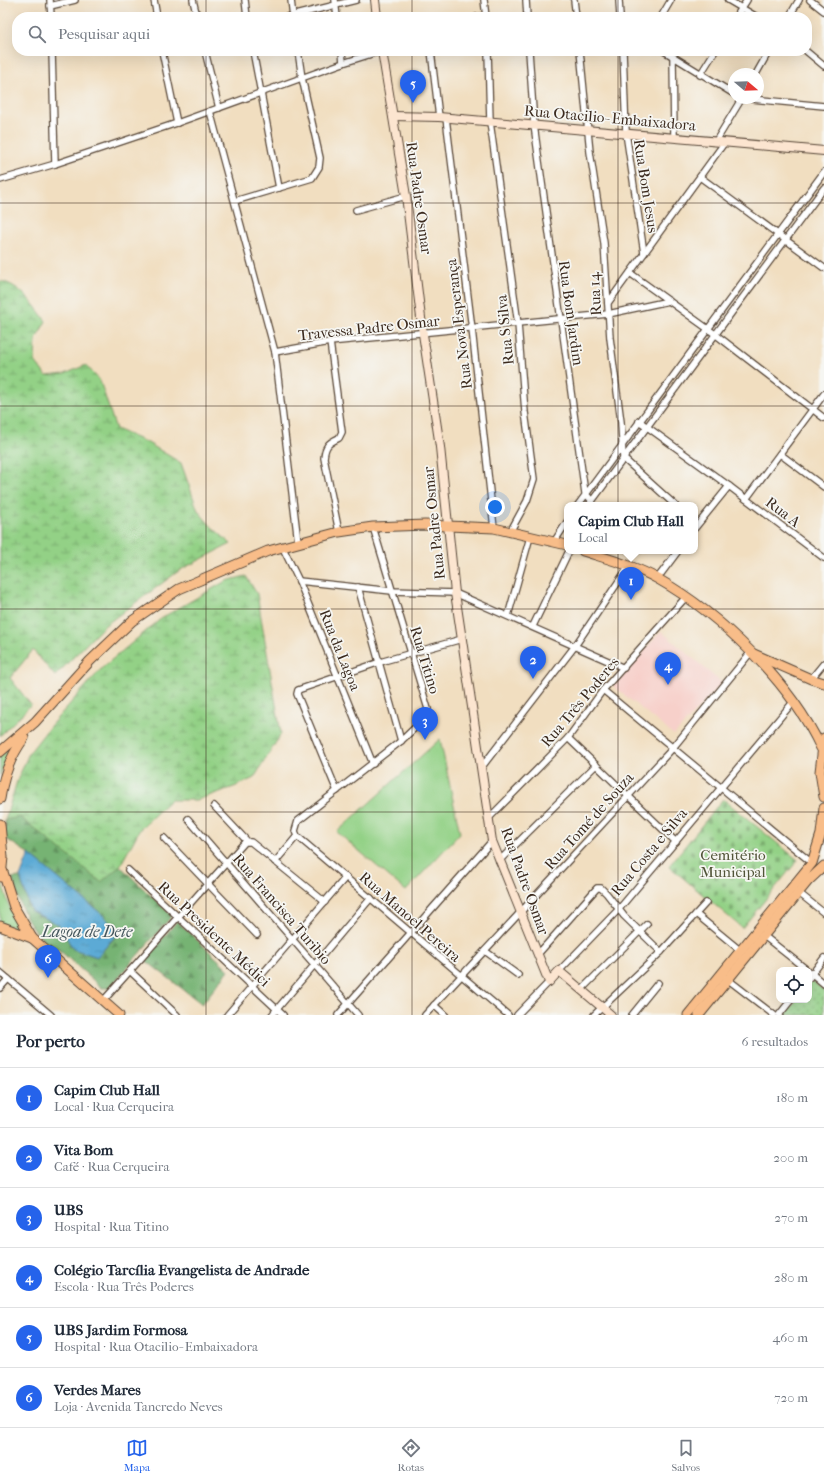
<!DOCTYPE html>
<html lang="pt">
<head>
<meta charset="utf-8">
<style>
  :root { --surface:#fff; --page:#f6f6f7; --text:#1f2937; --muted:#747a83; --line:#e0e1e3; --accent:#2563eb }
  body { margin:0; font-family:"IM FELL French Canon",serif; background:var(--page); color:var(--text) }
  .controls { position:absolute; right:12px; bottom:12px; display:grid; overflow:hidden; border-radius:8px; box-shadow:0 4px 16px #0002 }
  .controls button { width:36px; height:36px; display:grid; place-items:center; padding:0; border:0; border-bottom:1px solid var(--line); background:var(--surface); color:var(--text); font:20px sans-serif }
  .compass { position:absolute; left:728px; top:68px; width:36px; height:36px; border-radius:50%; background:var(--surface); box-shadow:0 4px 16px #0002; rotate:109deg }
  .you { position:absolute; left:495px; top:507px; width:14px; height:14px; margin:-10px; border:3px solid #fff; border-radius:50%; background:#1a73e8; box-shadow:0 0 0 6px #1a73e833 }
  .badge { display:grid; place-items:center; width:26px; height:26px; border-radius:50%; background:var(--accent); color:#fff; font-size:13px; font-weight:700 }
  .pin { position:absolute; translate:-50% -33px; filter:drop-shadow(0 1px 2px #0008) }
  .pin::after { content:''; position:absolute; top:21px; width:14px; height:12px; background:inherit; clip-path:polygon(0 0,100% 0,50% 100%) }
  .popup { position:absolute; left:564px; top:502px; width:134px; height:52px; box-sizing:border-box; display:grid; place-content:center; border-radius:8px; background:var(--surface); filter:drop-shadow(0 1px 3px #0005); font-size:13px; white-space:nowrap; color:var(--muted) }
  .popup b { font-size:15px; color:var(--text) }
  .popup::after { content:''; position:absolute; left:50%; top:100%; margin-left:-8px; border:8px solid transparent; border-top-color:var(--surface) }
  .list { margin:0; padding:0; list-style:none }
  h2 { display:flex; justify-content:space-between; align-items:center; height:52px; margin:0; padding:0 16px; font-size:17px }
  h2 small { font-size:13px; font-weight:400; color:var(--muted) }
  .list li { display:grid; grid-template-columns:26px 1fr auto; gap:12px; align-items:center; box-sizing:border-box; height:60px; padding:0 16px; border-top:1px solid var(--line) }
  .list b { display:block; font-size:15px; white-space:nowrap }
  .list p { margin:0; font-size:13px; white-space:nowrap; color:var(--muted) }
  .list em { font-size:13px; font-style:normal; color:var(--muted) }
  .icon { flex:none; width:22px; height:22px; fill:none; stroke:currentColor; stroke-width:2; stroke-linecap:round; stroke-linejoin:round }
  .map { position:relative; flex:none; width:824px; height:1015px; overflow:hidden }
  .search { position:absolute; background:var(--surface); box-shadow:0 4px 16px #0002; left:12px; right:12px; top:12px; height:44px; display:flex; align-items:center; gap:10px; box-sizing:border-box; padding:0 14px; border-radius:16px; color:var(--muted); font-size:15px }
  .sheet { height:412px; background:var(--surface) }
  nav { display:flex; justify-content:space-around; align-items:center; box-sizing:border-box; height:56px; border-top:1px solid var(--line); background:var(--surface); font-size:11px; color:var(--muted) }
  nav a { display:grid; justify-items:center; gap:2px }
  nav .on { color:var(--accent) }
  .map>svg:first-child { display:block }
  .built { fill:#f7d0ca }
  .grass { fill:#93d186; stroke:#677e52 }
  .forest { fill:url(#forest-firs); stroke:#586e48 }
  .wetland { fill:url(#wetland-marsh); stroke:#677e52 }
  .cemetery { fill:url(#cemetery-stones); stroke:#677e52 }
  .park { fill:url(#park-dots); stroke:#677e52 }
  .water { fill:url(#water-ripples); stroke:#4b6a7a }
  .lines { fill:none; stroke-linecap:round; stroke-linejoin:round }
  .street-casing { stroke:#564536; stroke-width:8 }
  .secondary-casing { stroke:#564536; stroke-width:10 }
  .primary-casing { stroke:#564536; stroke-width:11 }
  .street { stroke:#fff; stroke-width:5.5 }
  .secondary { stroke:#fce5d0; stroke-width:8 }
  .primary { stroke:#f8bd89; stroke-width:9 }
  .grid { fill:none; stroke:#3b2a1e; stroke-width:1; stroke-opacity:0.55 }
  .labels { text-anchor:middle; stroke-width:3.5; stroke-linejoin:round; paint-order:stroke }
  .street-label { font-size:15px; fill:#3b2a1e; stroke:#f6f6f2 }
  .park-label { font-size:15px; fill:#515438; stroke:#f6f6f2 }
  .water-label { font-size:16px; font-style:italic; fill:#46575e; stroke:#f6f6f2 }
</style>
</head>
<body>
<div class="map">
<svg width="824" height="1015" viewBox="0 0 824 1015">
  <defs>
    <pattern id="forest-firs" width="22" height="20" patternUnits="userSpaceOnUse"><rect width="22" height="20" fill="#76b373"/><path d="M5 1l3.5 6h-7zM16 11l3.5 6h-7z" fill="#62925e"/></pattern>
    <pattern id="wetland-marsh" width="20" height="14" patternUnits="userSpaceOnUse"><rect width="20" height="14" fill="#93d186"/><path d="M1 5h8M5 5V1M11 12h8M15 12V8" fill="none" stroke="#79aa6d"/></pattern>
    <pattern id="cemetery-stones" width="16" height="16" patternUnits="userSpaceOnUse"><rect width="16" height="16" fill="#93d186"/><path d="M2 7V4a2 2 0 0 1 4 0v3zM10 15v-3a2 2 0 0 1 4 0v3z" fill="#79aa6d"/></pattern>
    <pattern id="park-dots" width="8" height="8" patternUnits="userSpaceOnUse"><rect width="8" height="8" fill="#93d186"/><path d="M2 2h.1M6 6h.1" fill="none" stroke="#79aa6d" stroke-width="1.8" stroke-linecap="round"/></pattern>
    <pattern id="water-ripples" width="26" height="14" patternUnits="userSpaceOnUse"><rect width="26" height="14" fill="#5baad5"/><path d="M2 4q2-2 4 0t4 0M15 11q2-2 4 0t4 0" fill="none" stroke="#4c8bac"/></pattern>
  </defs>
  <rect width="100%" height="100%" fill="#f6f6f2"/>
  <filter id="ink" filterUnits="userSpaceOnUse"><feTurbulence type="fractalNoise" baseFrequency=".025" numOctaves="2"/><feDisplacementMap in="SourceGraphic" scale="8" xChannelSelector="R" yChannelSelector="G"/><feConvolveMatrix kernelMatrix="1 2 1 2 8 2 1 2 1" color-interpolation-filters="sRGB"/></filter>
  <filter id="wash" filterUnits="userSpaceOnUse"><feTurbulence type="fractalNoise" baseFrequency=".012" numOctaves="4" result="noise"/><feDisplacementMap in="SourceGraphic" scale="16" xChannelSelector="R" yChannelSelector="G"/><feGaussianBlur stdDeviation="0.9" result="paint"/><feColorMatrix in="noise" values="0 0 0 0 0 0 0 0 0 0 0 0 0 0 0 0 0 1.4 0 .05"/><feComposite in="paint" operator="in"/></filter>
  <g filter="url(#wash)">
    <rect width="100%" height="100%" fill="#f1dec0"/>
    <polygon class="built" points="661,631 722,683 674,735 613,686"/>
    <g class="grass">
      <polygon points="440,739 460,833 406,891 337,832"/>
      <polygon points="16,743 6,759 0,776 0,756"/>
      <polygon points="2,883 11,911 23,931 0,923 0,891"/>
    </g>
    <g class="forest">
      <path d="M20 817 101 881 120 866 172 916 109 988H102L58 949 54 952C28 926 22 913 12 878L20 877 31 911 59 925 73 949 97 957 118 934 104 916 29 854 5 838V820Z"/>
      <polygon points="177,921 229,970 202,1004 145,960"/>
    </g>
    <g class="wetland">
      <path d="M0 281C21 285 34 305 46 321L36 339 35 361 46 376 65 374 86 365 100 381 116 429 148 443 181 463 198 511 211 526 231 544 180 570 104 626 55 676 33 650 10 678 31 705 0 736Z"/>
      <polygon points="246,576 257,594 281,734 254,778 234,787 197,800 170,800 140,829 120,866 101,882 20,817 5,820 17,781 29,753 51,725 103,667 163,617 226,581"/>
    </g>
    <polygon class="cemetery" points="723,799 798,860 742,928 669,866"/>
    <polygon class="park" points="812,981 824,990 824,1015 785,1015 797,1000 809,1000 809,985"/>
    <polygon class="water" points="29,854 104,916 118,933 97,957 73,949 59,925 31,911 20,877"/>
  </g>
  <g filter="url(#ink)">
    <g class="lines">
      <g class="street-casing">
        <g id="street">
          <polyline points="50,0 51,17"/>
          <polyline points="154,0 157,17"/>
          <polyline points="193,0 197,17"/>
          <polyline points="245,0 247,17"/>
          <polyline points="291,0 293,17"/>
          <polyline points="335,0 337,17"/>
          <polyline points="484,0 486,17"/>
          <polyline points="526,0 527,17"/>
          <polyline points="574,0 576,17"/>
          <polyline points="619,0 620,17"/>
          <polyline points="728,0 757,17"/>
          <polyline points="810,0 824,11"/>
          <polyline points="50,6 75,0"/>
          <polyline points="287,17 356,0"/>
          <polyline points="477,17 486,16"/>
          <polyline points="661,17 671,0"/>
          <polyline points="736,17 747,0"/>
          <polyline points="789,17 799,0"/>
          <polyline points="52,51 55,164"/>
          <polyline points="162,51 177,123"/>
          <polyline points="205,51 219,108"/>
          <polyline points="253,51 279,188"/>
          <polyline points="342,51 343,63"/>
          <polyline points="431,51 439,117"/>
          <polyline points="488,51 490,122 518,324 525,412 534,479 527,501 510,532"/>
          <polyline points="529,51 534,125 585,493 592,501"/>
          <polyline points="580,51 590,152 604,243 610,338 621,422 623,458 675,505"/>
          <polyline points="623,51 626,133 644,253"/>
          <polyline points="664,51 734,94"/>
          <polyline points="806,51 824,66"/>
          <polyline points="673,57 674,137"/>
          <polyline points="756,74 769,51"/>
          <polyline points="700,75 715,51"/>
          <polyline points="742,98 824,106"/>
          <polyline points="210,111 275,352 298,542"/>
          <polyline points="446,118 472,329 494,528"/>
          <polyline points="716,141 742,98"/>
          <polyline points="700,177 824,268"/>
          <polyline points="0,180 55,164 177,123 343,63 381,51"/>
          <polyline points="235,201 312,178 319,167 320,158 302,78 298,51"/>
          <polyline points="356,210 406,196"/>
          <polyline points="630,273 715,334 824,418"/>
          <polyline points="608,303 725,142"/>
          <path d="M330 342 342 432 339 438C328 443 325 446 324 458L339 532"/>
          <polyline points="275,352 330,342 608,314 669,301"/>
          <polyline points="639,421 729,486"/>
          <polyline points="780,454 824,487"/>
          <polyline points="746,499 824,558"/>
          <polyline points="578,505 824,172"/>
          <polyline points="589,505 824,188"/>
          <polyline points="373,527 428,709 424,719 401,741 298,821 295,831 297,836 508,1015"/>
          <polyline points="695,528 729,486 746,499 824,394"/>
          <polyline points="554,542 567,522"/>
          <polyline points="282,546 299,581 373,764"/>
          <polyline points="657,579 678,551"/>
          <polyline points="299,581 392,591 455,593 624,668"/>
          <polyline points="358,587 401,741"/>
          <polyline points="508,616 530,537"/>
          <polyline points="533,626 569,551"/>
          <polyline points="811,679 824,663"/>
          <polyline points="603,690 812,863"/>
          <polyline points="568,738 676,842"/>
          <polyline points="481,768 575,646 629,566"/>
          <polyline points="337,791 297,694 298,690 380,662 462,639"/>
          <polyline points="214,806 247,841"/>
          <polyline points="188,819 358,1015"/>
          <polyline points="488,819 568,738 603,690 686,597"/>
          <polyline points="164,838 257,935"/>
          <polyline points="499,861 596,765"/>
          <polyline points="275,862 297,836"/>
          <polyline points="128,870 283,1015"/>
          <polyline points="799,893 824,913"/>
          <polyline points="696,914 741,951"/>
          <polyline points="764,936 807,970"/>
          <polyline points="485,951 518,975"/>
          <polyline points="538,954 597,888 601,888 607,894 624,916 661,952"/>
          <polyline points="130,971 177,1015"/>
          <polyline points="559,971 619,909 794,701"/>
          <polyline points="0,972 51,1015"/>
          <polyline points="811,973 824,984"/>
          <polyline points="726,978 774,1015"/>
          <polyline points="809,978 824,958"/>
          <polyline points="0,988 8,979"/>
          <polyline points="581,990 647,924"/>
          <polyline points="103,1001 245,842 251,842 325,902"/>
          <polyline points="434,1005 445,1015"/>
          <polyline points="227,1015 346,877"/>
          <polyline points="272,1015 371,898"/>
          <polyline points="338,1015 492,841"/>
          <polyline points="425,1015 672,749 751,652"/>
          <polyline points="517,1015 549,982"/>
          <polyline points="594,1015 661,952 706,903"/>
          <polyline points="632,1015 658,983"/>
          <polyline points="779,1015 791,1000"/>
        </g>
      </g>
      <g class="secondary-casing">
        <g id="secondary">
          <polyline points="375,0 377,17"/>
          <polyline points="382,51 406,196 423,334 440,447 455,593 492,841 549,982 559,971 611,1015"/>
          <polyline points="393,116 439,117 824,151"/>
        </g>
      </g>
      <g class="primary-casing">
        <g id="primary">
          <path d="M583 551C608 559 635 566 658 579 720 614 791 683 821 748"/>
          <polyline points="754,654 811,679 824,683"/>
          <polyline points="824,738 820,772 824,797"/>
          <polyline points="0,752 35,722 90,661 132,621 179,589 268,551 339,532 373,527 425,525 494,528 567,545"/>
          <path d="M0 799C3 776 10 757 24 738"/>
          <polyline points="0,824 3,857 1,877"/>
          <polyline points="3,872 14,907 32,938 119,1015"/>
          <polyline points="0,926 32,938"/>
          <polyline points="688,1015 812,863 821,834 824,808"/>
          <polyline points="699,1015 808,881 824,866"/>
        </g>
      </g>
      <use href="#street" class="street"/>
      <use href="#secondary" class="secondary"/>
      <use href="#primary" class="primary"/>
    </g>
  </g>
  <path class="grid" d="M206 0V17M412 0V17M618 0V17M206 51V1015M412 51V1015M618 51V1015M0 203H824M0 406H824M0 609H824M0 812H824"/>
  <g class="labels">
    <g class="street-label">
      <text transform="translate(610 118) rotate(5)" y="5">Rua Otacilio- Embaixadora</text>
      <text transform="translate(646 186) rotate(81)" y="5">Rua Bom Jesus</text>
      <text transform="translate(419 198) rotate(82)" y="5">Rua Padre Osmar</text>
      <text transform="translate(595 294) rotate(-93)" y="5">Rua 14</text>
      <text transform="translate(571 313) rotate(82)" y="5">Rua Bom Jardim</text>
      <text transform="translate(459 324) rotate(-97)" y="5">Rua Nova Esperança</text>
      <text transform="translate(369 328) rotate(-6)" y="5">Travessa Padre Osmar</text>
      <text transform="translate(505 330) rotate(-96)" y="5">Rua S Silva</text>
      <text transform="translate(783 512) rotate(37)" y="5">Rua A</text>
      <text transform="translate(434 523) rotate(-96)" y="5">Rua Padre Osmar</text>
      <text transform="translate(340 650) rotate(68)" y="5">Rua da Lagoa</text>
      <text transform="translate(425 660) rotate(73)" y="5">Rua Titino</text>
      <text transform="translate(580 702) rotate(-50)" y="5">Rua Três Poderes</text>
      <text transform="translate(589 821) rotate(-48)" y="5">Rua Tomé de Souza</text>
      <text transform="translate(649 852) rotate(-50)" y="5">Rua Costa e Silva</text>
      <text transform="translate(525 881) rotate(70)" y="5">Rua Padre Osmar</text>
      <text transform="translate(282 909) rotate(49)" y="5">Rua Francisca Turibio</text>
      <text transform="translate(410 917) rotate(41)" y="5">Rua Manoel Pereira</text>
      <text transform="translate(214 934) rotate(43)" y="5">Rua Presidente Médici</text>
    </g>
    <g class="park-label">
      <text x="733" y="860">Cemitério<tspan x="733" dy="17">Municipal</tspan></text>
    </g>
    <g class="water-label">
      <text x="87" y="937">Lagoa de Dete</text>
    </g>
  </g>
</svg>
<div class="controls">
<button><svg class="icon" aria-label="locate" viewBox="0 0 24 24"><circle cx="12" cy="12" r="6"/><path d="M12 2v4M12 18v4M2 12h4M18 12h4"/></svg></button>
</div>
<svg class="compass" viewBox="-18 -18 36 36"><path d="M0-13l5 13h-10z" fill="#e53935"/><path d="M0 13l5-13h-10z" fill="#747a83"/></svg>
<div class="you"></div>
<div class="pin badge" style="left:631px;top:600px">1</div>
<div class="popup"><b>Capim Club Hall</b>Local</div>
<div class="pin badge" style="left:533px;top:679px">2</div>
<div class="pin badge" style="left:425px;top:740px">3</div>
<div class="pin badge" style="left:668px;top:685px">4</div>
<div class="pin badge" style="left:413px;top:103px">5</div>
<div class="pin badge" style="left:48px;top:978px">6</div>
<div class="search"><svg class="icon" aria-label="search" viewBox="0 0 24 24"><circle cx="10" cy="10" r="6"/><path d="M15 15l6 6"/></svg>Pesquisar aqui</div>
</div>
<section class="sheet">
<h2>Por perto<small>6 resultados</small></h2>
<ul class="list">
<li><span class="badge">1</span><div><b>Capim Club Hall</b><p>Local · Rua Cerqueira</p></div><em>180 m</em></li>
<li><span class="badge">2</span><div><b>Vita Bom</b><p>Café · Rua Cerqueira</p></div><em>200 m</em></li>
<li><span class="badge">3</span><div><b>UBS</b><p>Hospital · Rua Titino</p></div><em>270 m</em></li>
<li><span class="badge">4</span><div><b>Colégio Tarcília Evangelista de Andrade</b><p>Escola · Rua Três Poderes</p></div><em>280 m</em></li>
<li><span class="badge">5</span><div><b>UBS Jardim Formosa</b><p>Hospital · Rua Otacilio- Embaixadora</p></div><em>460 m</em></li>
<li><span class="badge">6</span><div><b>Verdes Mares</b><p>Loja · Avenida Tancredo Neves</p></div><em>720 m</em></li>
</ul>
</section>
<nav>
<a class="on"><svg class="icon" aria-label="map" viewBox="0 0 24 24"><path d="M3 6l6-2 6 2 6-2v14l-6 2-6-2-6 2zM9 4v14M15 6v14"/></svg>Mapa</a>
<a><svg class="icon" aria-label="directions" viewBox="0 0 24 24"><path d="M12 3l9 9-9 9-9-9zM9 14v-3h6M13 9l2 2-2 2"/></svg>Rotas</a>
<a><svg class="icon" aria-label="saved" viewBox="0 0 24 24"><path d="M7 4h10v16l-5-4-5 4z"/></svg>Salvos</a>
</nav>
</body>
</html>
